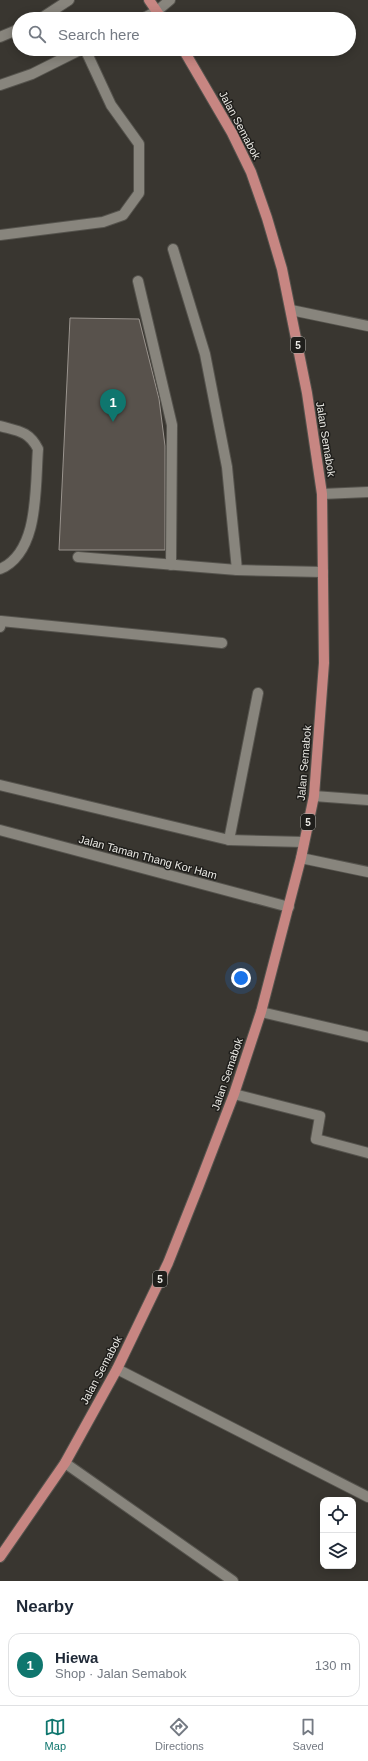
<!DOCTYPE html>
<html lang="en">
<head>
<meta charset="utf-8">
<style>
  :root { --surface:#fff; --page:#f6f6f7; --text:#1f2937; --muted:#747a83; --line:#e0e1e3; --accent:#0f766e }
  body { margin:0; font-family:Arial,sans-serif; background:var(--page); color:var(--text) }
  .controls { position:absolute; right:12px; bottom:12px; display:grid; overflow:hidden; border-radius:8px; box-shadow:0 2px 10px #0003 }
  .controls button { width:36px; height:36px; display:grid; place-items:center; padding:0; border:0; border-bottom:1px solid var(--line); background:var(--surface); color:var(--text); font:20px sans-serif }
  .you { position:absolute; left:241px; top:978px; width:14px; height:14px; margin:-10px; border:3px solid #fff; border-radius:50%; background:#1a73e8; box-shadow:0 0 0 6px #1a73e833 }
  .badge { display:grid; place-items:center; width:26px; height:26px; border-radius:50%; background:var(--accent); color:#fff; font-size:13px; font-weight:700 }
  .pin { position:absolute; translate:-50% -33px; filter:drop-shadow(0 1px 2px #0008) }
  .pin::after { content:''; position:absolute; top:21px; width:14px; height:12px; background:inherit; clip-path:polygon(0 0,100% 0,50% 100%) }
  .list { margin:0; padding:0; list-style:none }
  h2 { display:flex; justify-content:space-between; align-items:center; height:52px; margin:0; padding:0 16px; font-size:17px }
  h2 small { font-size:13px; font-weight:400; color:var(--muted) }
  .list li { display:grid; grid-template-columns:26px 1fr auto; gap:12px; align-items:center; box-sizing:border-box; height:64px; margin:0 8px 8px; padding:0 8px; border:1px solid var(--line); border-radius:12px }
  .list b { display:block; font-size:15px; white-space:nowrap }
  .list p { margin:0; font-size:13px; white-space:nowrap; color:var(--muted) }
  .list em { font-size:13px; font-style:normal; color:var(--muted) }
  .icon { flex:none; width:22px; height:22px; fill:none; stroke:currentColor; stroke-width:2; stroke-linecap:round; stroke-linejoin:round }
  .map { position:relative; flex:none; width:368px; height:1581px; overflow:hidden }
  .search { position:absolute; background:var(--surface); box-shadow:0 2px 10px #0003; left:12px; right:12px; top:12px; height:44px; display:flex; align-items:center; gap:10px; box-sizing:border-box; padding:0 14px; border-radius:22px; color:var(--muted); font-size:15px }
  .sheet { height:124px; background:var(--surface) }
  nav { display:flex; justify-content:space-around; align-items:center; box-sizing:border-box; height:56px; border-top:1px solid var(--line); background:var(--surface); font-size:11px; color:var(--muted) }
  nav a { display:grid; justify-items:center; gap:2px }
  nav .on { color:var(--accent) }
  .map>svg:first-child { display:block }
  .building { fill:#58524c; stroke:#9a948e }
  .lines { fill:none; stroke-linecap:round; stroke-linejoin:round }
  .service-casing { stroke:#55534d; stroke-width:12 }
  .minor-casing { stroke:#55534d; stroke-width:12 }
  .primary-casing { stroke:#55534d; stroke-width:12 }
  .service { stroke:#88857d; stroke-width:10 }
  .minor { stroke:#88857d; stroke-width:10 }
  .primary { stroke:#c78682; stroke-width:10 }
  .labels { text-anchor:middle; stroke-width:3; stroke-linejoin:round; paint-order:stroke }
  .shield { fill:#1f1e1b; stroke:#adaca8; stroke-width:1 }
  .shield-label { font-size:10px; font-weight:bold; fill:#eae9e4 }
  .street-label { font-size:11px; fill:#eae9e4; stroke:#1f1e1b }
</style>
</head>
<body>
<div class="map">
<svg width="368" height="1581" viewBox="0 0 368 1581">
  <rect width="100%" height="100%" fill="#393630"/>
  <polygon class="building" points="70,318 139,319 159,399 165,446 165,550 59,550"/>
  <g class="lines">
    <g class="service-casing">
      <g id="service">
        <polyline points="40,19 69,0"/>
        <polyline points="142,19 157,11"/>
        <polyline points="0,37 19,29"/>
        <polyline points="0,85 32,74 82,49"/>
        <polyline points="0,235 103,222 123,215 139,193 139,144 111,105 85,49"/>
        <polyline points="173,249 205,354 227,467 237,570"/>
        <polyline points="138,281 172,425 171,565"/>
        <path d="M0 426C18 431 29 431 38 449 35 486 40 552 0 569"/>
        <polyline points="78,557 237,570 323,572"/>
        <polyline points="0,627 1,621 222,643"/>
        <polyline points="0,785 229,840 304,842"/>
        <polyline points="229,840 258,693"/>
        <polyline points="234,1094 320,1116 316,1139 368,1153"/>
      </g>
    </g>
    <g class="minor-casing">
      <g id="minor">
        <polyline points="157,11 170,0"/>
        <polyline points="291,310 368,326"/>
        <polyline points="322,494 368,492"/>
        <polyline points="314,796 368,800"/>
        <polyline points="0,830 289,907"/>
        <polyline points="301,858 368,872"/>
        <polyline points="261,1012 368,1037"/>
        <polyline points="117,1369 368,1497"/>
        <polyline points="65,1463 233,1581"/>
      </g>
    </g>
    <g class="primary-casing">
      <g id="primary">
        <polyline points="149,0 162,19"/>
        <polyline points="0,1557 65,1463 117,1369 168,1263 199,1185 234,1094 261,1012 301,858 314,796 324,663 322,494 307,393 282,269 267,218 251,172 232,133 183,49"/>
      </g>
    </g>
    <use href="#service" class="service"/>
    <use href="#minor" class="minor"/>
    <use href="#primary" class="primary"/>
  </g>
  <g class="labels">
    <g class="shield">
      <rect x="291" y="337" width="14" height="16" rx="3"/>
      <rect x="301" y="814" width="14" height="16" rx="3"/>
      <rect x="153" y="1271" width="14" height="16" rx="3"/>
    </g>
    <g class="shield-label">
      <text x="298" y="349">5</text>
      <text x="308" y="826">5</text>
      <text x="160" y="1283">5</text>
    </g>
    <g class="street-label">
      <text transform="translate(240 125) rotate(62)" y="4">Jalan Semabok</text>
      <text transform="translate(326 439) rotate(81)" y="4">Jalan Semabok</text>
      <text transform="translate(304 763) rotate(-85)" y="4">Jalan Semabok</text>
      <text transform="translate(148 857) rotate(15)" y="4">Jalan Taman Thang Kor Ham</text>
      <text transform="translate(227 1074) rotate(-71)" y="4">Jalan Semabok</text>
      <text transform="translate(101 1370) rotate(-62)" y="4">Jalan Semabok</text>
    </g>
  </g>
</svg>
<div class="controls">
<button><svg class="icon" aria-label="locate" viewBox="0 0 24 24"><circle cx="12" cy="12" r="6"/><path d="M12 2v4M12 18v4M2 12h4M18 12h4"/></svg></button>
<button><svg class="icon" aria-label="layers" viewBox="0 0 24 24"><path d="M12 4l9 5-9 5-9-5zM3 14l9 5 9-5"/></svg></button>
</div>
<div class="you"></div>
<div class="pin badge" style="left:113px;top:422px">1</div>
<div class="search"><svg class="icon" aria-label="search" viewBox="0 0 24 24"><circle cx="10" cy="10" r="6"/><path d="M15 15l6 6"/></svg>Search here</div>
</div>
<section class="sheet">
<h2>Nearby<small></small></h2>
<ul class="list">
<li><span class="badge">1</span><div><b>Hiewa</b><p>Shop · Jalan Semabok</p></div><em>130 m</em></li>
</ul>
</section>
<nav>
<a class="on"><svg class="icon" aria-label="map" viewBox="0 0 24 24"><path d="M3 6l6-2 6 2 6-2v14l-6 2-6-2-6 2zM9 4v14M15 6v14"/></svg>Map</a>
<a><svg class="icon" aria-label="directions" viewBox="0 0 24 24"><path d="M12 3l9 9-9 9-9-9zM9 14v-3h6M13 9l2 2-2 2"/></svg>Directions</a>
<a><svg class="icon" aria-label="saved" viewBox="0 0 24 24"><path d="M7 4h10v16l-5-4-5 4z"/></svg>Saved</a>
</nav>
</body>
</html>
